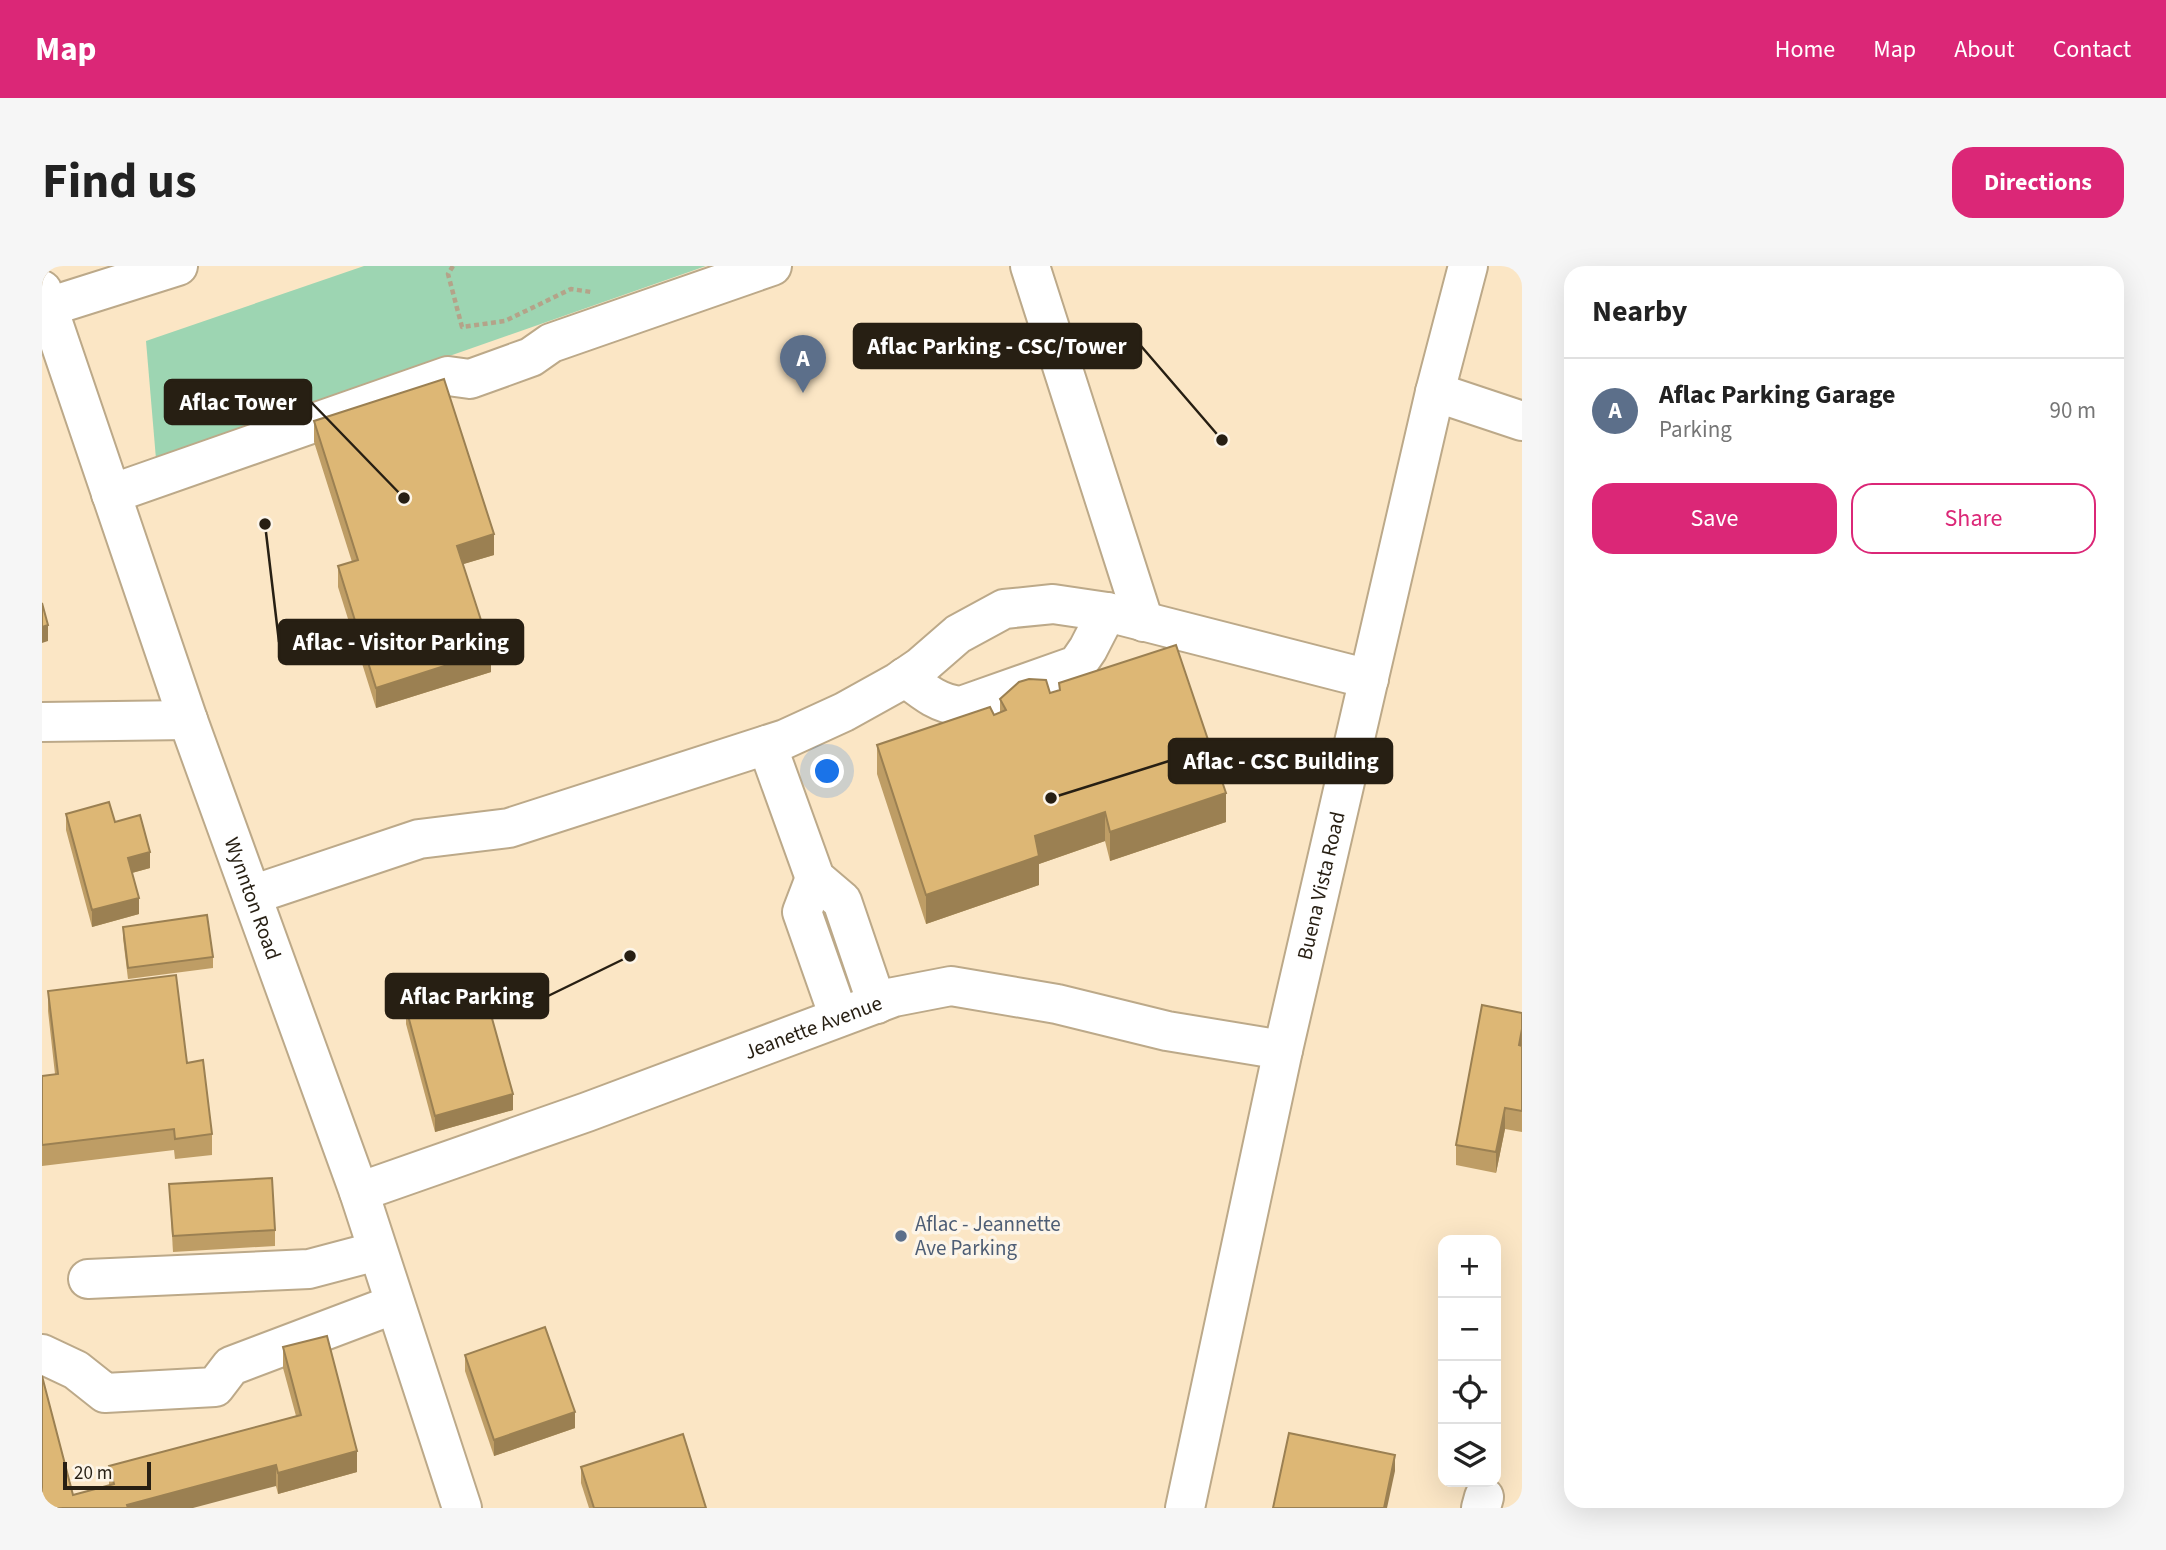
<!DOCTYPE html>
<html lang="en">
<head>
<meta charset="utf-8">
<style>
  :root { --surface:#fff; --page:#f6f6f6; --text:#222; --muted:#767676; --line:#e0e0e0; --accent:#db2777 }
  body { margin:0; font-family:"Source Sans 3",sans-serif; background:var(--page); color:var(--text) }
  .controls { position:absolute; right:21px; bottom:21px; display:grid; overflow:hidden; border-radius:14px; box-shadow:0 7px 28px #0002 }
  .controls button { width:63px; height:63px; display:grid; place-items:center; padding:0; border:0; border-bottom:2px solid var(--line); background:var(--surface); color:var(--text); font:35px sans-serif }
  .scale { position:absolute; left:21px; bottom:18px; width:88px; box-sizing:border-box; padding-left:7px; border:4px solid #271f13; border-top:0; font-size:19px; line-height:24px; white-space:nowrap; color:#271f13; -webkit-text-stroke:5px #fdf5e8; paint-order:stroke }
  .you { position:absolute; left:786px; top:506px; width:24px; height:24px; margin:-18px; border:5px solid #fff; border-radius:50%; background:#1a73e8; box-shadow:0 0 0 10px #1a73e833 }
  .badge { display:grid; place-items:center; width:46px; height:46px; border-radius:50%; background:var(--accent); color:#fff; font-size:23px; font-weight:700 }
  .pin { position:absolute; translate:-50% -58px; filter:drop-shadow(0 2px 4px #0008) }
  .pin::after { content:''; position:absolute; top:37px; width:24px; height:21px; background:inherit; clip-path:polygon(0 0,100% 0,50% 100%) }
  .list { margin:0; padding:0; list-style:none }
  h2 { display:flex; justify-content:space-between; align-items:center; height:91px; margin:0; padding:0 28px; font-size:30px }
  h2 small { font-size:23px; font-weight:400; color:var(--muted) }
  .list li { display:grid; grid-template-columns:46px 1fr auto; gap:21px; align-items:center; box-sizing:border-box; height:105px; padding:0 28px; border-top:2px solid var(--line) }
  .list b { display:block; font-size:26px; white-space:nowrap }
  .list p { margin:0; font-size:23px; white-space:nowrap; color:var(--muted) }
  .list em { font-size:23px; font-style:normal; color:var(--muted) }
  .actions { display:flex; gap:14px; padding:21px 28px }
  .actions a { flex:1; padding:16px 0; border:2px solid var(--accent); border-radius:21px; text-align:center; font-size:24px; color:var(--accent) }
  .actions .main { background:var(--accent); color:#fff }
  .icon { flex:none; width:38px; height:38px; fill:none; stroke:currentColor; stroke-width:2; stroke-linecap:round; stroke-linejoin:round }
  .map { position:relative; flex:none; width:1480px; height:1242px; overflow:hidden; border-radius:21px }
  header { display:flex; align-items:center; gap:42px; box-sizing:border-box; height:98px; padding:0 35px; background:var(--accent); color:#fff }
  header strong { font-size:33px }
  nav { display:flex; gap:38px; margin-inline-start:auto; font-size:24px }
  .intro { display:flex; align-items:center; justify-content:space-between; box-sizing:border-box; height:168px; padding:0 42px }
  h1 { margin:0; font-size:49px }
  .button { padding:18px 32px; border-radius:21px; background:var(--accent); color:#fff; font-size:24px; font-weight:700 }
  main { display:flex; gap:42px; padding:0 42px }
  aside { flex:1; background:var(--surface); border-radius:21px; box-shadow:0 7px 28px #0002 }
  .map>svg:first-child { display:block }
  .green { fill:#9dd5b2 }
  .lines { fill:none; stroke-linecap:round; stroke-linejoin:round }
  .minor-casing { stroke:#bca989; stroke-width:42 }
  .major-casing { stroke:#bca989; stroke-width:42 }
  .path { stroke:#b4a389; stroke-width:4.5; stroke-dasharray:5 3.5; stroke-linecap:butt }
  .minor { stroke:#fff; stroke-width:38 }
  .major { stroke:#fff; stroke-width:38 }
  .wall { fill:#be9d65 }
  .shaded-wall { fill:#9b8052 }
  .building { fill:#ddb775; stroke:#9b8052; stroke-width:2 }
  .service-dot { fill:#5c6f8a; stroke:#fdf5e8; stroke-width:2.5 }
  .labels { text-anchor:middle; stroke-width:7; stroke-linejoin:round; paint-order:stroke }
  .street-label { font-size:21px; fill:#271f13; stroke:#fdf5e8 }
  .service-label { font-size:21px; fill:#4e5e75; stroke:#fdf5e8; text-anchor:start }
  .leader { fill:none; stroke:#271f13; stroke-width:2.5 }
  .callout-dot { fill:#271f13; stroke:#fdf5e8; stroke-width:2.5 }
  .callout { fill:#271f13; stroke:#271f13; stroke-width:2.5 }
  .callout-label { font-size:23px; text-anchor:middle; font-weight:bold; fill:#fff }
</style>
</head>
<body>
<header>
<strong>Map</strong>
<nav><a>Home</a><a>Map</a><a>About</a><a>Contact</a></nav>
</header>
<div class="intro"><h1>Find us</h1><a class="button">Directions</a></div>
<main>
<div class="map">
<svg width="1480" height="1242" viewBox="0 0 1480 1242">
  <rect width="100%" height="100%" fill="#fbe6c5"/>
  <polygon class="green" points="322,0 664,0 114,193 104,75"/>
  <g class="lines">
    <g class="minor-casing">
      <g id="minor">
        <polyline points="988,0 1102,356"/>
        <polyline points="6,41 136,0"/>
        <polyline points="1393,126 1480,155"/>
        <polyline points="69,228 406,110 428,113 489,91 509,77 730,0"/>
        <path d="M863 411C881 425 896 438 919 440L1035 399 1046 383 1065 346"/>
        <polyline points="0,456 146,454"/>
        <polyline points="725,479 773,612 800,635 835,738"/>
        <polyline points="773,612 760,646 797,751"/>
        <polyline points="210,629 377,573 467,562 743,473 802,446 856,416 878,401 916,368 962,343 1011,338 1065,346 1327,413"/>
        <path id="s1" d="M317 926 545 846 852 731 909 720 1015 738 1125 765 1241 784"/>
        <polyline points="46,1013 267,1003 335,985"/>
        <polyline points="0,1088 34,1104 63,1127 173,1121 189,1100 353,1038"/>
        <polyline points="1439,1242 1442,1231"/>
      </g>
    </g>
    <g class="major-casing">
      <g id="major">
        <path id="s2" d="M0 24 146 454 317 926 420 1242"/>
        <path id="s3" d="M1143 1242 1241 784 1393 126 1426 0"/>
      </g>
    </g>
    <polyline class="path" points="411,0 406,8 420,61 463,55 529,23 549,26"/>
    <use href="#minor" class="minor"/>
    <use href="#major" class="major"/>
  </g>
  <g class="wall">
    <polygon points="272,155 452,289 421,298 449,406 334,442 296,321 296,300 310,296 272,176"/>
    <polygon points="1017,417 1184,556 1068,595 1063,575 997,598 997,619 884,658 835,508 835,479 952,449 958,447 958,433 1008,427 1017,424"/>
    <polygon points="24,548 73,556 108,602 90,607 97,648 50,661 24,564"/>
    <polygon points="81,661 171,691 171,702 86,713 81,672"/>
    <polygon points="6,725 145,797 170,868 170,889 133,893 132,884 0,900 0,810 13,808 6,745"/>
    <polygon points="364,742 471,844 393,866 364,758"/>
    <polygon points="1480,747 1480,866 1463,863 1454,907 1414,899 1414,879"/>
    <polygon points="127,918 233,964 233,980 131,986"/>
    <polygon points="241,1081 315,1206 236,1228 234,1220 31,1229 67,1219 67,1200 254,1150 241,1102"/>
    <polygon points="423,1089 533,1162 452,1190 423,1105"/>
    <polygon points="539,1201 664,1242 547,1242 539,1217"/>
  </g>
  <g class="shaded-wall">
    <polygon points="452,268 452,289 415,300 415,280"/>
    <polygon points="6,359 6,375 0,377 0,361"/>
    <polygon points="449,385 449,406 334,442 334,422"/>
    <polygon points="1184,527 1184,556 1068,595 1068,566"/>
    <polygon points="1063,546 1063,575 997,598 997,619 884,658 884,629 993,570"/>
    <polygon points="108,586 108,602 86,608 86,592"/>
    <polygon points="97,632 97,648 50,661 50,644"/>
    <polygon points="1480,763 1480,784 1477,779"/>
    <polygon points="471,828 471,844 393,866 393,850"/>
    <polygon points="1463,842 1463,863 1454,907 1454,886"/>
    <polygon points="533,1146 533,1162 452,1190 452,1174"/>
    <polygon points="315,1185 315,1206 236,1228 236,1207"/>
    <polygon points="1353,1189 1353,1205 1345,1242 1342,1242"/>
    <polygon points="234,1199 234,1220 151,1242 85,1242 85,1239"/>
  </g>
  <g class="building">
    <polygon points="402,113 452,268 415,280 449,385 334,422 296,300 316,294 272,155"/>
    <polygon points="0,337 6,359 0,361"/>
    <polygon points="1134,379 1184,527 1068,566 1063,546 993,570 997,590 884,629 835,479 948,441 952,449 964,444 958,433 977,416 987,413 1004,414 1008,427 1018,424 1017,417"/>
    <polygon points="67,536 73,556 98,549 108,586 86,592 97,632 50,644 24,548"/>
    <polygon points="165,649 171,691 86,702 81,661"/>
    <polygon points="134,709 145,797 161,794 170,868 133,873 132,863 0,879 0,810 16,808 6,725"/>
    <polygon points="441,720 471,828 393,850 364,742"/>
    <polygon points="1440,739 1480,747 1480,763 1477,779 1480,780 1480,845 1463,842 1454,886 1414,879"/>
    <polygon points="230,912 233,964 131,970 127,918"/>
    <polygon points="503,1061 533,1146 452,1174 423,1089"/>
    <polygon points="285,1070 315,1185 236,1207 234,1199 85,1239 86,1242 0,1242 0,1110 31,1229 72,1218 67,1200 259,1149 241,1081"/>
    <polygon points="1247,1167 1353,1189 1342,1242 1231,1242"/>
    <polygon points="641,1168 664,1242 552,1242 539,1201"/>
  </g>
  <circle class="service-dot" cx="859" cy="970" r="7"/>
  <g class="labels">
    <g class="street-label">
      <text dy="7" stroke="none"><textPath href="#s3" startOffset="637">Buena Vista Road</textPath></text>
      <text dy="7" stroke="none"><textPath href="#s2" startOffset="644">Wynnton Road</textPath></text>
      <text dy="7" stroke="none"><textPath href="#s1" startOffset="483">Jeanette Avenue</textPath></text>
    </g>
    <g class="service-label">
      <text x="873" y="965">Aflac - Jeannette<tspan x="873" dy="24">Ave Parking</tspan></text>
    </g>
  </g>
  <path class="leader" d="M1180 174L1099 80M362 232L269 136M223 258L237 376M1009 532L1127 495M588 690L506 730"/>
  <g class="callout-dot">
    <circle cx="1180" cy="174" r="7"/>
    <circle cx="362" cy="232" r="7"/>
    <circle cx="223" cy="258" r="7"/>
    <circle cx="1009" cy="532" r="7"/>
    <circle cx="588" cy="690" r="7"/>
  </g>
  <g class="callout">
    <rect x="812" y="58" width="287" height="44" rx="7"/>
    <rect x="123" y="114" width="146" height="44" rx="7"/>
    <rect x="237" y="354" width="244" height="44" rx="7"/>
    <rect x="1127" y="473" width="223" height="44" rx="7"/>
    <rect x="344" y="708" width="162" height="44" rx="7"/>
  </g>
  <g class="callout-label">
    <text x="955" y="88">Aflac Parking - CSC/Tower</text>
    <text x="196" y="144">Aflac Tower</text>
    <text x="359" y="384">Aflac - Visitor Parking</text>
    <text x="1239" y="503">Aflac - CSC Building</text>
    <text x="425" y="738">Aflac Parking</text>
  </g>
</svg>
<div class="controls">
<button>+</button>
<button>−</button>
<button><svg class="icon" aria-label="locate" viewBox="0 0 24 24"><circle cx="12" cy="12" r="6"/><path d="M12 2v4M12 18v4M2 12h4M18 12h4"/></svg></button>
<button><svg class="icon" aria-label="layers" viewBox="0 0 24 24"><path d="M12 4l9 5-9 5-9-5zM3 14l9 5 9-5"/></svg></button>
</div>
<div class="scale">20 m</div>
<div class="you"></div>
<div class="pin badge" style="left:761px;top:127px;background:#5c6f8a">A</div>
</div>
<aside>
<h2>Nearby<small></small></h2>
<ul class="list">
<li><span class="badge" style="background:#5c6f8a">A</span><div><b>Aflac Parking Garage</b><p>Parking</p></div><em>90 m</em></li>
</ul>
<div class="actions"><a class="main">Save</a><a>Share</a></div>
</aside>
</main>
</body>
</html>
